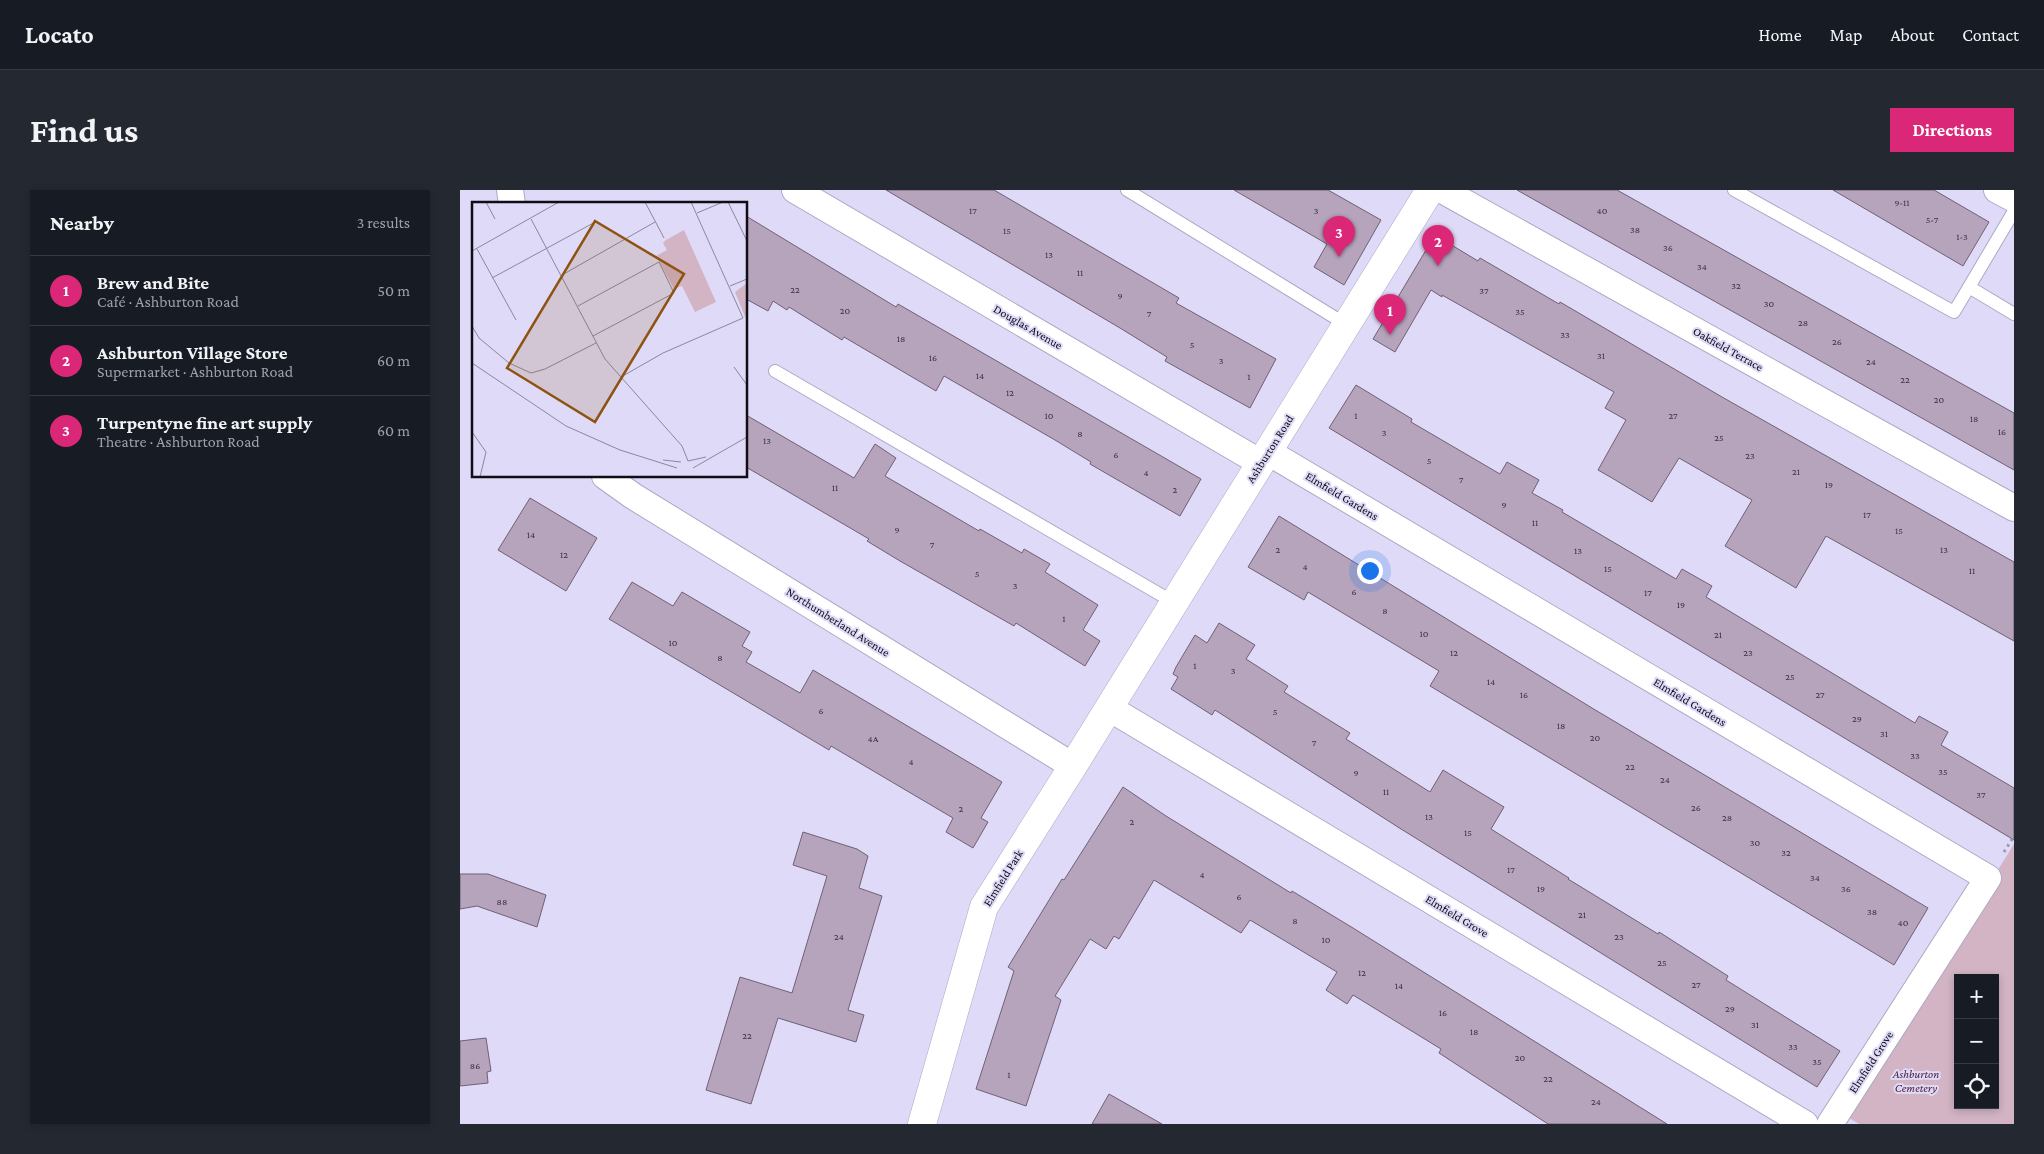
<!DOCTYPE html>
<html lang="en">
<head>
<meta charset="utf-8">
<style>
  :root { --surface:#171b24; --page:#242831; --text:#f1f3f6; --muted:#9ea1a6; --line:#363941; --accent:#db2777 }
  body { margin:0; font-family:"Crimson Pro",serif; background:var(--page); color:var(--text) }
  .controls { position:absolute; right:15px; bottom:15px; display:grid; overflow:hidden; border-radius:0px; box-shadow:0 2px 8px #0003 }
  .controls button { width:45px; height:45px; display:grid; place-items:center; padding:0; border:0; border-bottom:1px solid var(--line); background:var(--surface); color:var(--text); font:25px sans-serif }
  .you { position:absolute; left:909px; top:380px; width:18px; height:18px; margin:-12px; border:4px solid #fff; border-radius:50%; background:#1a73e8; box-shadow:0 0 0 8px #1a73e833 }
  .badge { display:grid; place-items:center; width:32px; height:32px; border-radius:50%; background:var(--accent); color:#fff; font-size:16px; font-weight:700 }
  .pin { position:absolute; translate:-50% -41px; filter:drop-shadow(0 1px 2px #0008) }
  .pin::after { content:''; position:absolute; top:26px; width:18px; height:15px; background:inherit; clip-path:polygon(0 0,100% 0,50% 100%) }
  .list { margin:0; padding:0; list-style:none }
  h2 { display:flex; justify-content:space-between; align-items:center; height:65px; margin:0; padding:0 20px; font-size:21px }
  h2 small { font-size:16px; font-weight:400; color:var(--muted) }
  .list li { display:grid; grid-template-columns:32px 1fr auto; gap:15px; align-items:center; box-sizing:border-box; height:70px; padding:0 20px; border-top:1px solid var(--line) }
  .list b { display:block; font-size:19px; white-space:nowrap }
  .list p { margin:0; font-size:16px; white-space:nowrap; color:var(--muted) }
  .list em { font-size:16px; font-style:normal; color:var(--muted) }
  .icon { flex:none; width:28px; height:28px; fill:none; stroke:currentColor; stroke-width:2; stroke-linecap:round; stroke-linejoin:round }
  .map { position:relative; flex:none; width:1554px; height:934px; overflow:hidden; border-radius:0px }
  header { display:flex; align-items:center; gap:30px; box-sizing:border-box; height:70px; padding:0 25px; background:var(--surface); border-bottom:1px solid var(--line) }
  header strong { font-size:24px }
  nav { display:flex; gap:28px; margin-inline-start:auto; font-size:18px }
  .intro { display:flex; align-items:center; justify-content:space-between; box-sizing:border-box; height:120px; padding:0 30px }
  h1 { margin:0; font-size:35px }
  .button { padding:12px 22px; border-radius:0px; background:var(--accent); color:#fff; font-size:18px; font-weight:700 }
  main { display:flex; gap:30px; padding:0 30px }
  aside { flex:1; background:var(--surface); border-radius:0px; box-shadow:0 2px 8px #0003 }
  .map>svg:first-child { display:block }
  .green { fill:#d2b4c4; fill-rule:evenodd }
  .building { fill:#b6a4bc; stroke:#716076 }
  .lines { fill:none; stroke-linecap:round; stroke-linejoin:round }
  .lane-casing { stroke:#ada9c5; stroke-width:14 }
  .street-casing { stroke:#ada9c5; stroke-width:28 }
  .secondary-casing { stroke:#ada9c5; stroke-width:29 }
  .path { stroke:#9b98af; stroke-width:3; stroke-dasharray:2.5 4; stroke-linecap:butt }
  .lane { stroke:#fff; stroke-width:12 }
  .street { stroke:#fff; stroke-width:26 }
  .secondary { stroke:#fff; stroke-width:28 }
  .labels { text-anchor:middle; stroke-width:4; stroke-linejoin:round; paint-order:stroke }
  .number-label { font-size:10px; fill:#393340 }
  .street-label { font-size:12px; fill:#0f0d17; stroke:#dedaf7 }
  .park-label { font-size:12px; font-style:italic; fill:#4d1b3b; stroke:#dedaf7 }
  .inset-road { fill:none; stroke:#8b889d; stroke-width:1 }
  .view { fill:#8e5310; fill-opacity:0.15; stroke:#8e5310; stroke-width:2.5 }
  .inset-edge { fill:none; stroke:#0f0d17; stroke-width:2.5 }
</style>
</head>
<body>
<header>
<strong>Locato</strong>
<nav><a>Home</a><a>Map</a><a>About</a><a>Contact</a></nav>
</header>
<div class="intro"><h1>Find us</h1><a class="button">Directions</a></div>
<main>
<aside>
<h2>Nearby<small>3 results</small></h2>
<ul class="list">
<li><span class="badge">1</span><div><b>Brew and Bite</b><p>Café · Ashburton Road</p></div><em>50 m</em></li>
<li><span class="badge">2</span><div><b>Ashburton Village Store</b><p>Supermarket · Ashburton Road</p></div><em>60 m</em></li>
<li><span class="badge">3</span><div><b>Turpentyne fine art supply</b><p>Theatre · Ashburton Road</p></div><em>60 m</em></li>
</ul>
</aside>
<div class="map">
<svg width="1554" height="934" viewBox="0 0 1554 934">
  <rect width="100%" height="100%" fill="#dedaf7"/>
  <path class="green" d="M1554 654V934H1399L1386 926ZM1498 788H1535V915H1498Z"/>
  <g class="building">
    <polygon points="426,0 534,0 719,108 716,113 816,169 790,218 705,171 707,167 660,138"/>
    <polygon points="774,0 868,0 921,30 884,95 854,77 867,54"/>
    <polygon points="1057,0 1157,0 1495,190 1554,223 1554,280"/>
    <polygon points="1373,0 1474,0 1529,32 1503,76"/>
    <polygon points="286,26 436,117 438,114 741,289 720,326 630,274 631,272 595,250 484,186 476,201 384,147 382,150 329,117 327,120 313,111 308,121 286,109"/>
    <polygon points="975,45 1018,71 1020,68 1099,114 1100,112 1262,207 1554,372 1554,451 1366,346 1336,398 1265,356 1292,310 1219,268 1192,312 1152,288 1138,280 1166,230 1145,218 1154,202 982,105 982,107 971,100 935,162 913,149"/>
    <polygon points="896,195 952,229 951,232 1040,284 1047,272 1079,290 1072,303 1103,320 1102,322 1216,389 1222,379 1252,396 1246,407 1455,533 1459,526 1488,542 1481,555 1554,598 1554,650 869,238"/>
    <polygon points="286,225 394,288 415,254 436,268 425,286 519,341 520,339 562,363 564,359 590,374 585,382 638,415 623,440 640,451 625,476 556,433 554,436 440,371 407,351 409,349 286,277"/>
    <polygon points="70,308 137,348 106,401 38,360"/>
    <polygon points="819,326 1132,518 1468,718 1434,775 970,496 979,481 848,402 844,410 788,377"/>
    <polygon points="172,392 213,416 222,402 290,442 282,456 292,462 286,472 340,503 353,480 542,592 521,628 528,632 513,658 486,642 493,628 371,556 369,560 149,429"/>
    <polygon points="759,433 795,455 786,469 828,496 824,502 890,543 886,549 970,602 983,580 1044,617 1031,639 1109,688 1108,689 1198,744 1199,742 1268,786 1266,790 1380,861 1357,897 941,639 755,520 752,525 711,499 718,487 713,484 716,477 735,445 747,453"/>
    <polygon points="663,597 706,626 831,703 832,701 893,738 1207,934 1088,934 979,863 981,859 893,805 887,814 866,800 877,782 790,730 781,743 694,690 659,749 654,746 646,759 630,749 595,806 601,810 566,916 516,899 554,781 548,777 602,689 604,690"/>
    <polygon points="343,642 397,659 408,666 399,698 422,706 388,820 404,825 396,852 318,828 291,914 246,900 280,787 332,803 367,686 333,675"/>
    <polygon points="0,684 28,684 86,705 77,737 17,716 0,719"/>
    <polygon points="26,848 31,881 27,882 28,893 0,896 0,851"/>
    <polygon points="649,904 702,934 632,934"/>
  </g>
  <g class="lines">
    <g class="lane-casing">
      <g id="lane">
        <polyline points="667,0 887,135"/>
        <polyline points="1274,0 1494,122 1509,97"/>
        <polyline points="1554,21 1509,97 1554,124"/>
        <polyline points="315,181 715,413"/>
      </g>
    </g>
    <g class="street-casing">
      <g id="street">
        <polyline points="50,0 52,14"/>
        <polyline points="335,0 801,273"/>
        <polyline points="982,0 1554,318"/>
        <polyline points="1537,0 1554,9"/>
        <polyline points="808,262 1528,688 1370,934"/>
        <polyline points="145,286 173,306 613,576"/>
        <polyline points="649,518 1345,934"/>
      </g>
    </g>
    <g class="secondary-casing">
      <polyline id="secondary" points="462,934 524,717 613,576 970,0"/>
    </g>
    <polyline class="path" points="1544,662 1554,646"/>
    <use href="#lane" class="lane"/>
    <use href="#street" class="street"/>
    <use href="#secondary" class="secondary"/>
  </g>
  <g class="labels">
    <g class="number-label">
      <text x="1442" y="16">9-11</text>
      <text x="513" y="24">17</text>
      <text x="856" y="24">3</text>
      <text x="1142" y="24">40</text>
      <text x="1472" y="33">5-7</text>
      <text x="1175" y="43">38</text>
      <text x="547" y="44">15</text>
      <text x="1502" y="50">1-3</text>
      <text x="1208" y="61">36</text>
      <text x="589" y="68">13</text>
      <text x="1242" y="80">34</text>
      <text x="620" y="86">11</text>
      <text x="1276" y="99">32</text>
      <text x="335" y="103">22</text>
      <text x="1024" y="104">37</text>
      <text x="660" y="109">9</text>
      <text x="1309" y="117">30</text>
      <text x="385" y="124">20</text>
      <text x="1060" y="125">35</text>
      <text x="689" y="127">7</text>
      <text x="1343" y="136">28</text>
      <text x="1105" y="148">33</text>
      <text x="441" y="152">18</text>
      <text x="1377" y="155">26</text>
      <text x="732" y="158">5</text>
      <text x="1141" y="169">31</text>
      <text x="473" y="171">16</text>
      <text x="761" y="174">3</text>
      <text x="1411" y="175">24</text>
      <text x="520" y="189">14</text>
      <text x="789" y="190">1</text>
      <text x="1445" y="193">22</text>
      <text x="550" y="206">12</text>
      <text x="1479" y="213">20</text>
      <text x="589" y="229">10</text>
      <text x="896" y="229">1</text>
      <text x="1213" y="229">27</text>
      <text x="1514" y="232">18</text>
      <text x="1542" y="245">16</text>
      <text x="924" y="246">3</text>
      <text x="620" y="247">8</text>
      <text x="1259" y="251">25</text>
      <text x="307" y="254">13</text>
      <text x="656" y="268">6</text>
      <text x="1290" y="269">23</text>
      <text x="969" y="274">5</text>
      <text x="1336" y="285">21</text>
      <text x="686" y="286">4</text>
      <text x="1001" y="293">7</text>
      <text x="1369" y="298">19</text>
      <text x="375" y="301">11</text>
      <text x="715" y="303">2</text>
      <text x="1044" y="318">9</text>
      <text x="1407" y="328">17</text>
      <text x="1075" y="336">11</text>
      <text x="437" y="343">9</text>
      <text x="1439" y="344">15</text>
      <text x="71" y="348">14</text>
      <text x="472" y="358">7</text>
      <text x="818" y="363">2</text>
      <text x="1484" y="363">13</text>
      <text x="1118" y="364">13</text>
      <text x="104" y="368">12</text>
      <text x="845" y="380">4</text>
      <text x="1148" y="382">15</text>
      <text x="1512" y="384">11</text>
      <text x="517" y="387">5</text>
      <text x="555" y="399">3</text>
      <text x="894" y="405">6</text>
      <text x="1188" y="406">17</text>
      <text x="1221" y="418">19</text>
      <text x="925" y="424">8</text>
      <text x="604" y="432">1</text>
      <text x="964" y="447">10</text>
      <text x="1258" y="448">21</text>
      <text x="213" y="456">10</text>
      <text x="994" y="466">12</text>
      <text x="1288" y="466">23</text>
      <text x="260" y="471">8</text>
      <text x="735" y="479">1</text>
      <text x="773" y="484">3</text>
      <text x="1330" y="490">25</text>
      <text x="1031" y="495">14</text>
      <text x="1064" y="508">16</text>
      <text x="1360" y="508">27</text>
      <text x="361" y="524">6</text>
      <text x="815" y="525">5</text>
      <text x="1397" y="532">29</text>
      <text x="1101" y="539">18</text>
      <text x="1424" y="547">31</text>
      <text x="1135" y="551">20</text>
      <text x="413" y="552">4A</text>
      <text x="854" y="556">7</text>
      <text x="1455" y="569">33</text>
      <text x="451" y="575">4</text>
      <text x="1170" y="580">22</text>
      <text x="1483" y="585">35</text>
      <text x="896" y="586">9</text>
      <text x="1205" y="593">24</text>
      <text x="926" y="605">11</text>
      <text x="1521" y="608">37</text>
      <text x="1236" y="621">26</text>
      <text x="501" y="622">2</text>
      <text x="969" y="630">13</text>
      <text x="1267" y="631">28</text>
      <text x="672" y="635">2</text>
      <text x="1008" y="646">15</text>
      <text x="1295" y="656">30</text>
      <text x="1326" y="666">32</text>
      <text x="1051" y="683">17</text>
      <text x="742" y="688">4</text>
      <text x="1355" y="691">34</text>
      <text x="1081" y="702">19</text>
      <text x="1386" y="702">36</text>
      <text x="779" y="710">6</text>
      <text x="42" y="715">88</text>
      <text x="1412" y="725">38</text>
      <text x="1122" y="728">21</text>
      <text x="835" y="734">8</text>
      <text x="1443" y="736">40</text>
      <text x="379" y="750">24</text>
      <text x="1159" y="750">23</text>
      <text x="866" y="753">10</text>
      <text x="1202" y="776">25</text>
      <text x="902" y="786">12</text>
      <text x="1236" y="798">27</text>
      <text x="939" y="799">14</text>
      <text x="1270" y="822">29</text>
      <text x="983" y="826">16</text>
      <text x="1295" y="838">31</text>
      <text x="1014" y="845">18</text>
      <text x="287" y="849">22</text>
      <text x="1333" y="860">33</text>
      <text x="1060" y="871">20</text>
      <text x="1357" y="875">35</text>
      <text x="15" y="879">86</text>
      <text x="549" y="888">1</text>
      <text x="1088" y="892">22</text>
      <text x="1136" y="915">24</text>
    </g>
    <g class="street-label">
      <text transform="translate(568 137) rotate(30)" y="4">Douglas Avenue</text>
      <text transform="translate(1268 159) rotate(29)" y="4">Oakfield Terrace</text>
      <text transform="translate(810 259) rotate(-58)" y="4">Ashburton Road</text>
      <text transform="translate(882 306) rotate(31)" y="4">Elmfield Gardens</text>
      <text transform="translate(378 432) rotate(32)" y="4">Northumberland Avenue</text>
      <text transform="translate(1230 512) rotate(31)" y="4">Elmfield Gardens</text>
      <text transform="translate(543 688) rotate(-58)" y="4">Elmfield Park</text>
      <text transform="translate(997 726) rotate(31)" y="4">Elmfield Grove</text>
      <text transform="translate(1411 872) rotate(-57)" y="4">Elmfield Grove</text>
    </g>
    <g class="park-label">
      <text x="1456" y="888">Ashburton<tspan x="1456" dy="14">Cemetery</tspan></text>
    </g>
  </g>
  <g transform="translate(12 12)">
    <rect width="275" height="275" fill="#dedaf7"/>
    <path d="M212 28 244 100 223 110 210 84 202 87 184 54 195 48 191 41 194 38ZM275 81V117H274L263 90Z" fill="#d2b4c4"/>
    <path class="inset-road" d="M14 0 23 17M173 0 192 36M256 0 275 39M225 11 251 0M59 17 133 157 210 244 216 259M5 47 44 118M0 49 87 0M90 73 183 20M20 76 125 19M258 84 275 77M106 104 187 60 202 91 121 134M0 124 7 136 37 161 59 171 73 167 124 141M0 161 94 224 148 248 205 266M262 165 275 183M149 175 191 151 271 116 219 0M0 230 14 250 8 275M191 258 209 260M216 259 234 255M221 266 275 235"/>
    <path class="view" d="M123 19 212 72 123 220 35 166Z"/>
    <rect width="275" height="275" class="inset-edge"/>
  </g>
</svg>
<div class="controls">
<button>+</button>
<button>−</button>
<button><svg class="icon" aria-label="locate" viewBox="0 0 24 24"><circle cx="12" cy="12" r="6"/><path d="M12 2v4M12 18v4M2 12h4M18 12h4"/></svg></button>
</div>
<div class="you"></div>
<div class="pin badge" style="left:930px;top:145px">1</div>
<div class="pin badge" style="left:978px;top:76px">2</div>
<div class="pin badge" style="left:879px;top:67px">3</div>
</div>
</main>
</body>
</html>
